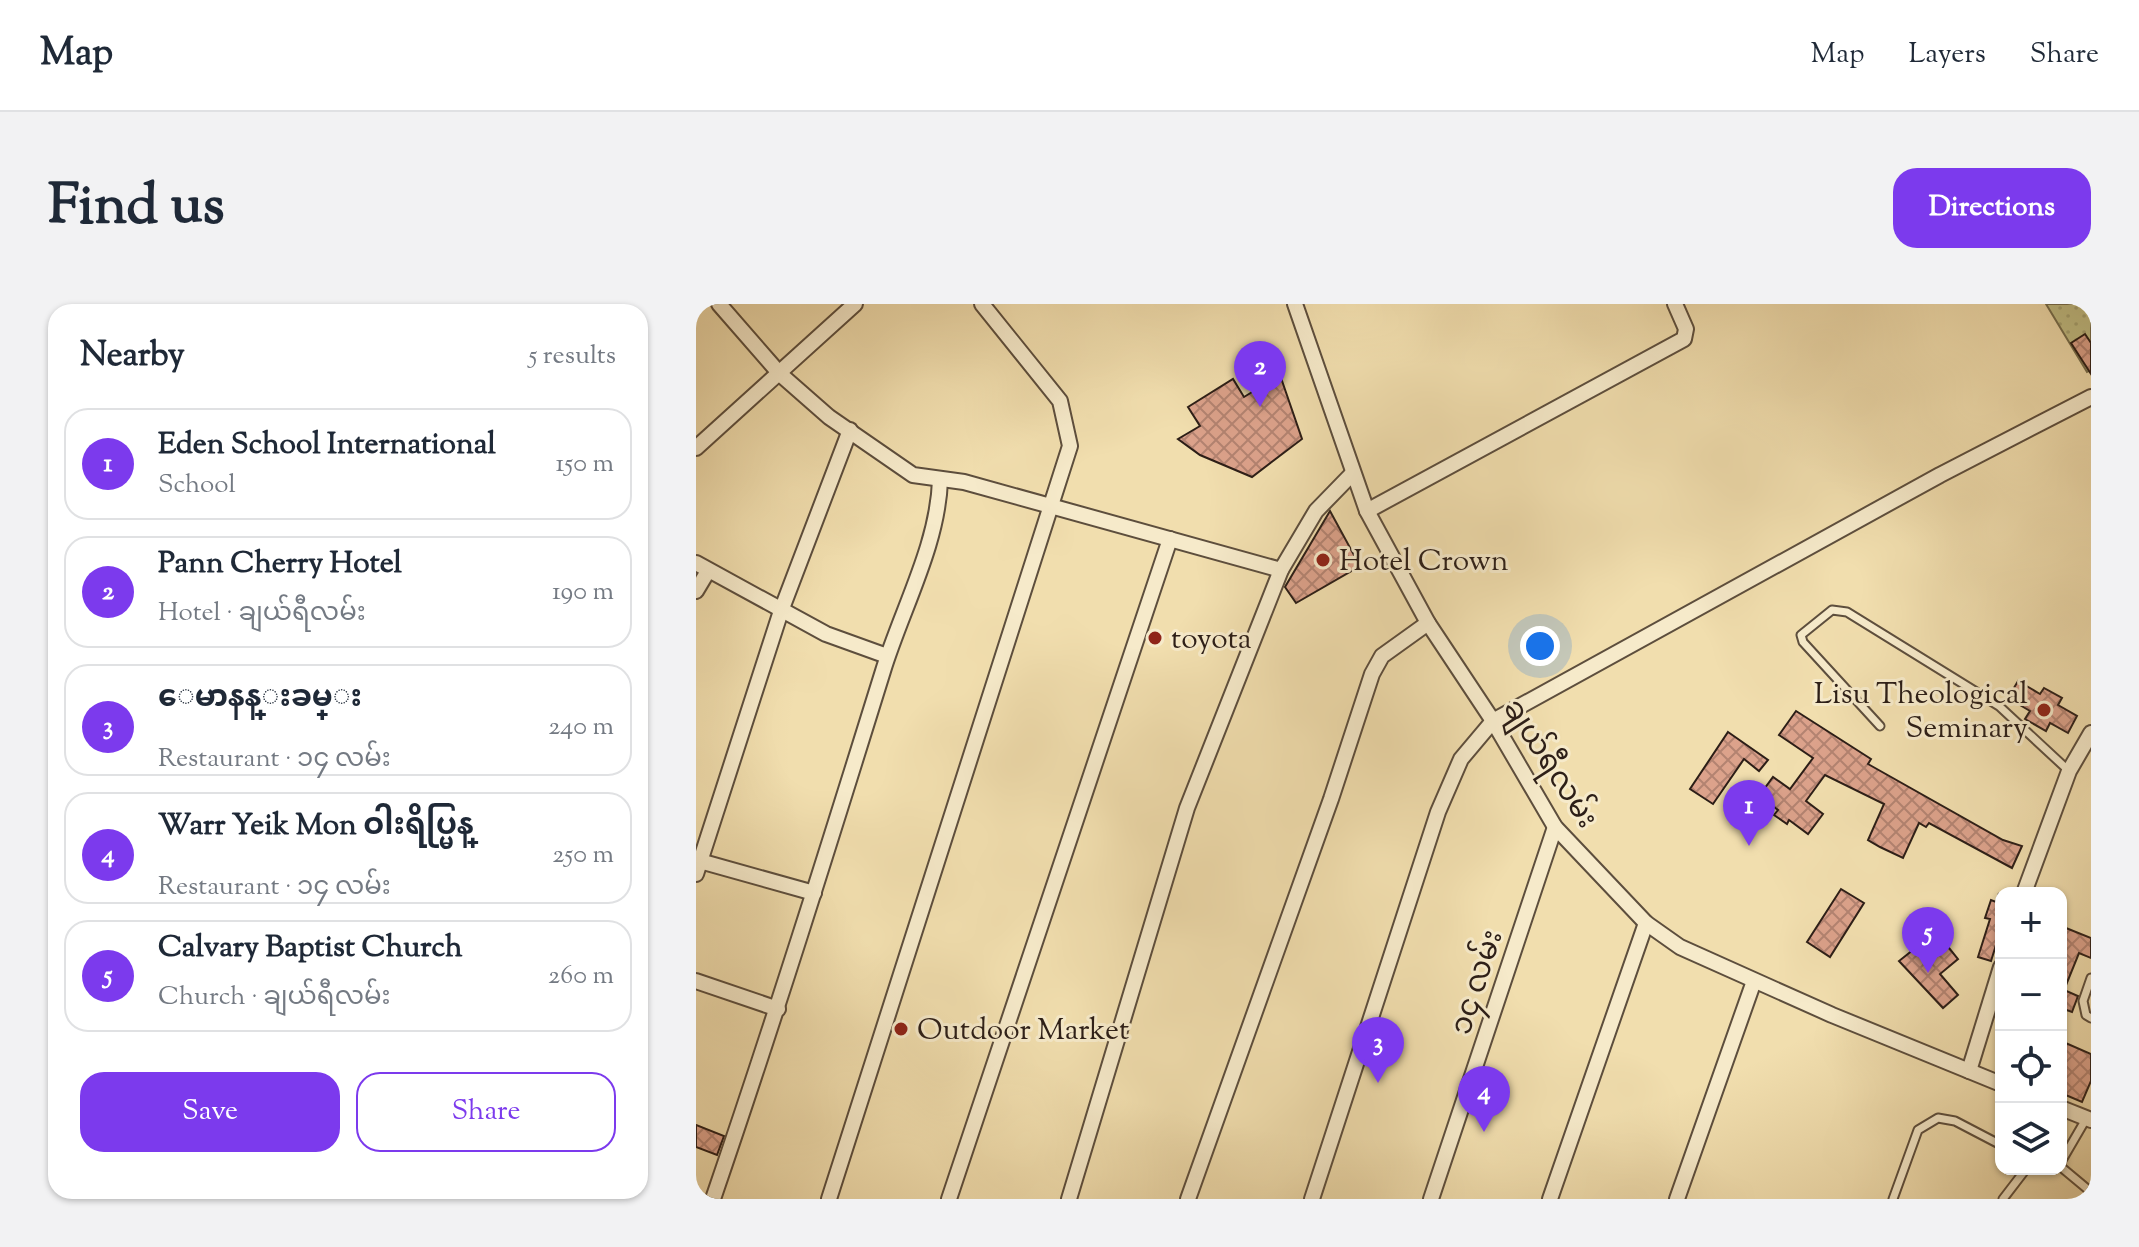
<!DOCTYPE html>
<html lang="en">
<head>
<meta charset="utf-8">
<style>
  :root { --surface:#fff; --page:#f2f2f3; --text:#1f2937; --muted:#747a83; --line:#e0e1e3; --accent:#7c3aed }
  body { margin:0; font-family:"Sorts Mill Goudy","Noto Sans Myanmar",serif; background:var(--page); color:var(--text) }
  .controls { position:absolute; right:24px; bottom:24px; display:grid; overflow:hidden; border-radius:16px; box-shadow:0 2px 6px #0004 }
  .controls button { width:72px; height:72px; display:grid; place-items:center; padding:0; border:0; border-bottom:2px solid var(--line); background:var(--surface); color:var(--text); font:40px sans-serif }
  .you { position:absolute; left:844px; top:342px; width:28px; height:28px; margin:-20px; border:6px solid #fff; border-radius:50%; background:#1a73e8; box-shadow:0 0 0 12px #1a73e833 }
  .badge { display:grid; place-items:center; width:52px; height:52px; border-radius:50%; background:var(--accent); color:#fff; font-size:26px; font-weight:700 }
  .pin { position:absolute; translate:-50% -66px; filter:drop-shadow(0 2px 4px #0008) }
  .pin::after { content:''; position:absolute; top:42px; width:28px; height:24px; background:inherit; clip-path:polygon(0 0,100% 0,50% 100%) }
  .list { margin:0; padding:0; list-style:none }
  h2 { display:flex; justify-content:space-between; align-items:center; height:104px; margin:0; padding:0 32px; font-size:34px }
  h2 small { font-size:26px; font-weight:400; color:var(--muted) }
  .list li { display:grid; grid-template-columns:52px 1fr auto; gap:24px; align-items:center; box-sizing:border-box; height:112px; margin:0 16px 16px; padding:0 16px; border:2px solid var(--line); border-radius:24px }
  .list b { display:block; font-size:30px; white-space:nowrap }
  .list p { margin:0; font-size:26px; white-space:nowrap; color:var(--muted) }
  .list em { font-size:26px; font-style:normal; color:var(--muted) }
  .actions { display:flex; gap:16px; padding:24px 32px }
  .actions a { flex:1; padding:18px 0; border:2px solid var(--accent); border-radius:24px; text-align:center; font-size:28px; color:var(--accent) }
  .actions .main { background:var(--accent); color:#fff }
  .icon { flex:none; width:44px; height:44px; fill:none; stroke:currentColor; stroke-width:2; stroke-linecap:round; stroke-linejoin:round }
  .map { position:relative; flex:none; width:1395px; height:895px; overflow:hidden; border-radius:24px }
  header { display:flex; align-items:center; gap:48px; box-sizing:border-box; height:112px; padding:0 40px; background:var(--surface); border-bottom:2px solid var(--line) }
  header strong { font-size:38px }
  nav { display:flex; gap:44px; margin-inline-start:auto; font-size:28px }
  .intro { display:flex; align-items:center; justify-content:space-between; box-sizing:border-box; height:192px; padding:0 48px }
  h1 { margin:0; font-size:56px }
  .button { padding:20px 36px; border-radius:24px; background:var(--accent); color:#fff; font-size:28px; font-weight:700 }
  main { display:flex; gap:48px; padding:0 48px }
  aside { flex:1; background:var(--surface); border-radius:24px; box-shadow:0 2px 6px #0004 }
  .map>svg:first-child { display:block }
  .park { fill:url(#park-dots); stroke:#766e4e; stroke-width:2 }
  .building { fill:url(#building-cross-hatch); stroke:#2c1e17; stroke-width:2 }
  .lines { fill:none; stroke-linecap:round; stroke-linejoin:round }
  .lane-casing { stroke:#5d4e3d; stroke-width:11 }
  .street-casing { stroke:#5d4e3d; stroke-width:18 }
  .lane { stroke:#f6eaca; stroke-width:7 }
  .street { stroke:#f6eaca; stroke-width:14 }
  .poi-dot { fill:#8f2418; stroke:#f6eaca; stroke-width:3 }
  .labels { text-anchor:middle; stroke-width:6; stroke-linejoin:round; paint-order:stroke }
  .poi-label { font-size:30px; fill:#2c1e17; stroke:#f6eaca; text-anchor:start }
  .street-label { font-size:30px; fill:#2c1e17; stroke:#f6eaca }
</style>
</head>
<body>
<header>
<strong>Map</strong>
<nav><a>Map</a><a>Layers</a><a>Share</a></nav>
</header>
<div class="intro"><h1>Find us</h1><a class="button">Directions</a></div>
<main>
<aside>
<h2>Nearby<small>5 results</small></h2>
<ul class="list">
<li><span class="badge">1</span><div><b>Eden School International</b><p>School</p></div><em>150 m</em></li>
<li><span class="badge">2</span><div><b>Pann Cherry Hotel</b><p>Hotel · ချယ်ရီလမ်း</p></div><em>190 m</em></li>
<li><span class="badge">3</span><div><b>ေမာနန္းခမ္း</b><p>Restaurant · ၁၄ လမ်း</p></div><em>240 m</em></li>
<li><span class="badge">4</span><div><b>Warr Yeik Mon ဝါးရိပ္မြန္</b><p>Restaurant · ၁၄ လမ်း</p></div><em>250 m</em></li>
<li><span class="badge">5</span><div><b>Calvary Baptist Church</b><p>Church · ချယ်ရီလမ်း</p></div><em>260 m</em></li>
</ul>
<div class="actions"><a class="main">Save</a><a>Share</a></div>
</aside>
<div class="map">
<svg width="1395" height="895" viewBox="0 0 1395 895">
  <defs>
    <pattern id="park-dots" width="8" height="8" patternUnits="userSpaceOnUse" patternTransform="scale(2)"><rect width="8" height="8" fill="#c1bf86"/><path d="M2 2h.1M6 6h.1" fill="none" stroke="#a6a473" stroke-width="1.8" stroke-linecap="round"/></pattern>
    <pattern id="building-cross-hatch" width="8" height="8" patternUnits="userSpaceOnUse" patternTransform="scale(2)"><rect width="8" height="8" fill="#dca28b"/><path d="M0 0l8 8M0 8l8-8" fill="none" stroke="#b38371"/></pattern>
  </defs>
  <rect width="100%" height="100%" fill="#f1deae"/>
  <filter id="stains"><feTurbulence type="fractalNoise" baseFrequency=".0025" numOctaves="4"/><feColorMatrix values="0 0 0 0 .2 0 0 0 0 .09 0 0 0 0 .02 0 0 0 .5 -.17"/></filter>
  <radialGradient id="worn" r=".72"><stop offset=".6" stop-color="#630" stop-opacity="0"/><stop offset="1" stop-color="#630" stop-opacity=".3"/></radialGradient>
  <polygon class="park" points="1350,0 1395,0 1395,66 1391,68"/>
  <g class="building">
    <polygon points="1389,30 1395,39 1395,70 1375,39"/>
    <polygon points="584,71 606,135 556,173 504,151 482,135 504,122 492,103 537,75 548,93"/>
    <polygon points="634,207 664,262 600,299 589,283"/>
    <polygon points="1322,377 1344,390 1348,384 1366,394 1362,401 1381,412 1372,429 1354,419 1350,427 1329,415 1334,407 1312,394"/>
    <polygon points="1100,407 1175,455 1172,460 1307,536 1326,542 1316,564 1233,519 1230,523 1223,519 1207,554 1184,543 1172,536 1188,500 1129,471 1110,497 1127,510 1112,530 1093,516 1091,520 1078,511 1082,506 1063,492 1077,473 1094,485 1117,454 1083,431"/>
    <polygon points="1032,428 1072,456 1063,467 1048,455 1017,500 994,485"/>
    <polygon points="1145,585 1168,599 1134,653 1111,638"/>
    <polygon points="1303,589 1305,625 1295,657 1282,653 1294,615 1289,614 1295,596 1300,598"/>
    <polygon points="1365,622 1395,634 1395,654 1383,649 1368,686 1382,692 1376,708 1365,704"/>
    <polygon points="1245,634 1262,655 1244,670 1262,691 1247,704 1203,657 1222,642 1227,648"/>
    <polygon points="1365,737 1395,750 1395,777 1386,798 1365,789"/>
    <polygon points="0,821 28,832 21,851 0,843"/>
  </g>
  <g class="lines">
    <g class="lane-casing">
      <g id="lane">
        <polyline points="1184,422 1107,338 1105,331 1136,306 1151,308 1303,402 1373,467"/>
        <polyline points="1395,674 1387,697 1390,711 1395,714"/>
        <polyline points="1365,858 1390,815"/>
        <polyline points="1365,863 1395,888"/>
        <polyline points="1197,895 1222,826 1242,814 1259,817 1305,841"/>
        <polyline points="1307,895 1330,865"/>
      </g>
    </g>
    <g class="street-casing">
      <g id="street">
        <polyline points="23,0 84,70 133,113 217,171 268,178 585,266 620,207 655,171"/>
        <polyline points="599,0 671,207 732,319 797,417 859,523 950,619 984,643 1136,711 1305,780"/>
        <polyline points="0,144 159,0"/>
        <polyline points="671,207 988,35 990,25 979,0"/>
        <polyline points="0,259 130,330 191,352"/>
        <polyline points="0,287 12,267"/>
        <polyline points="0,556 118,589"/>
        <polyline points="0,570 85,307 154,126"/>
        <polyline points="1328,589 1373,467 1395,429"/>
        <polyline points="0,677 82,705"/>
        <polyline points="1273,767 1305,663"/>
        <polyline points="1365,804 1395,816"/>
        <path d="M17 895C77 720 132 544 187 367 206 305 242 241 244 176"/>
        <polyline points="133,895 374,142 364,97 286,0"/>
        <polyline points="253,895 474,235"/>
        <polyline points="373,895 491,504 585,266"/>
        <polyline points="492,895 635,495 676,370 686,352 732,319"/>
        <polyline points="616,895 742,508 765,455 797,417 1244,171 1395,93"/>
        <polyline points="735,895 859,523"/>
        <polyline points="854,895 950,619"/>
        <polyline points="981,895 1058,677"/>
      </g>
    </g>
    <use href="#lane" class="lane"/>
    <use href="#street" class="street"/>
  </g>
  <g class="poi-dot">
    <circle cx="627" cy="256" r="8"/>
    <circle cx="459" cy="334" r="8"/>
    <circle cx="1348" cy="406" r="8"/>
    <circle cx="205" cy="725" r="8"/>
  </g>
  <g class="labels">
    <g class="poi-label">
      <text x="643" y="266">Hotel Crown</text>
      <text x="475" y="344">toyota</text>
      <text x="1332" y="399" text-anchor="end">Lisu Theological<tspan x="1332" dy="34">Seminary</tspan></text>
      <text x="221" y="735">Outdoor Market</text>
    </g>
    <g class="street-label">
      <text transform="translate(855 459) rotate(57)" y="10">ချယ်ရီလမ်း</text>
      <text transform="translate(780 678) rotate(-72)" y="10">၁၄ လမ်း</text>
    </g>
  </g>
  <rect width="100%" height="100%" filter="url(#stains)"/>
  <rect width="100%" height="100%" fill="url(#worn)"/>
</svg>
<div class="controls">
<button>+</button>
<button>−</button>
<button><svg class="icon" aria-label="locate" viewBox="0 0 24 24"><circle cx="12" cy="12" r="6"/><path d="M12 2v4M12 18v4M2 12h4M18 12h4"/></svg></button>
<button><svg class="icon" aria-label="layers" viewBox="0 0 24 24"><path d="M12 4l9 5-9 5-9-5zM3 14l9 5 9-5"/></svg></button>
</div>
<div class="you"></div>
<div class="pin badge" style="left:1053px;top:542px">1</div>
<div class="pin badge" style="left:564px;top:103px">2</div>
<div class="pin badge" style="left:682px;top:779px">3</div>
<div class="pin badge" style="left:788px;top:828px">4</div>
<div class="pin badge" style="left:1232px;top:669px">5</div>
</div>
</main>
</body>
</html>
